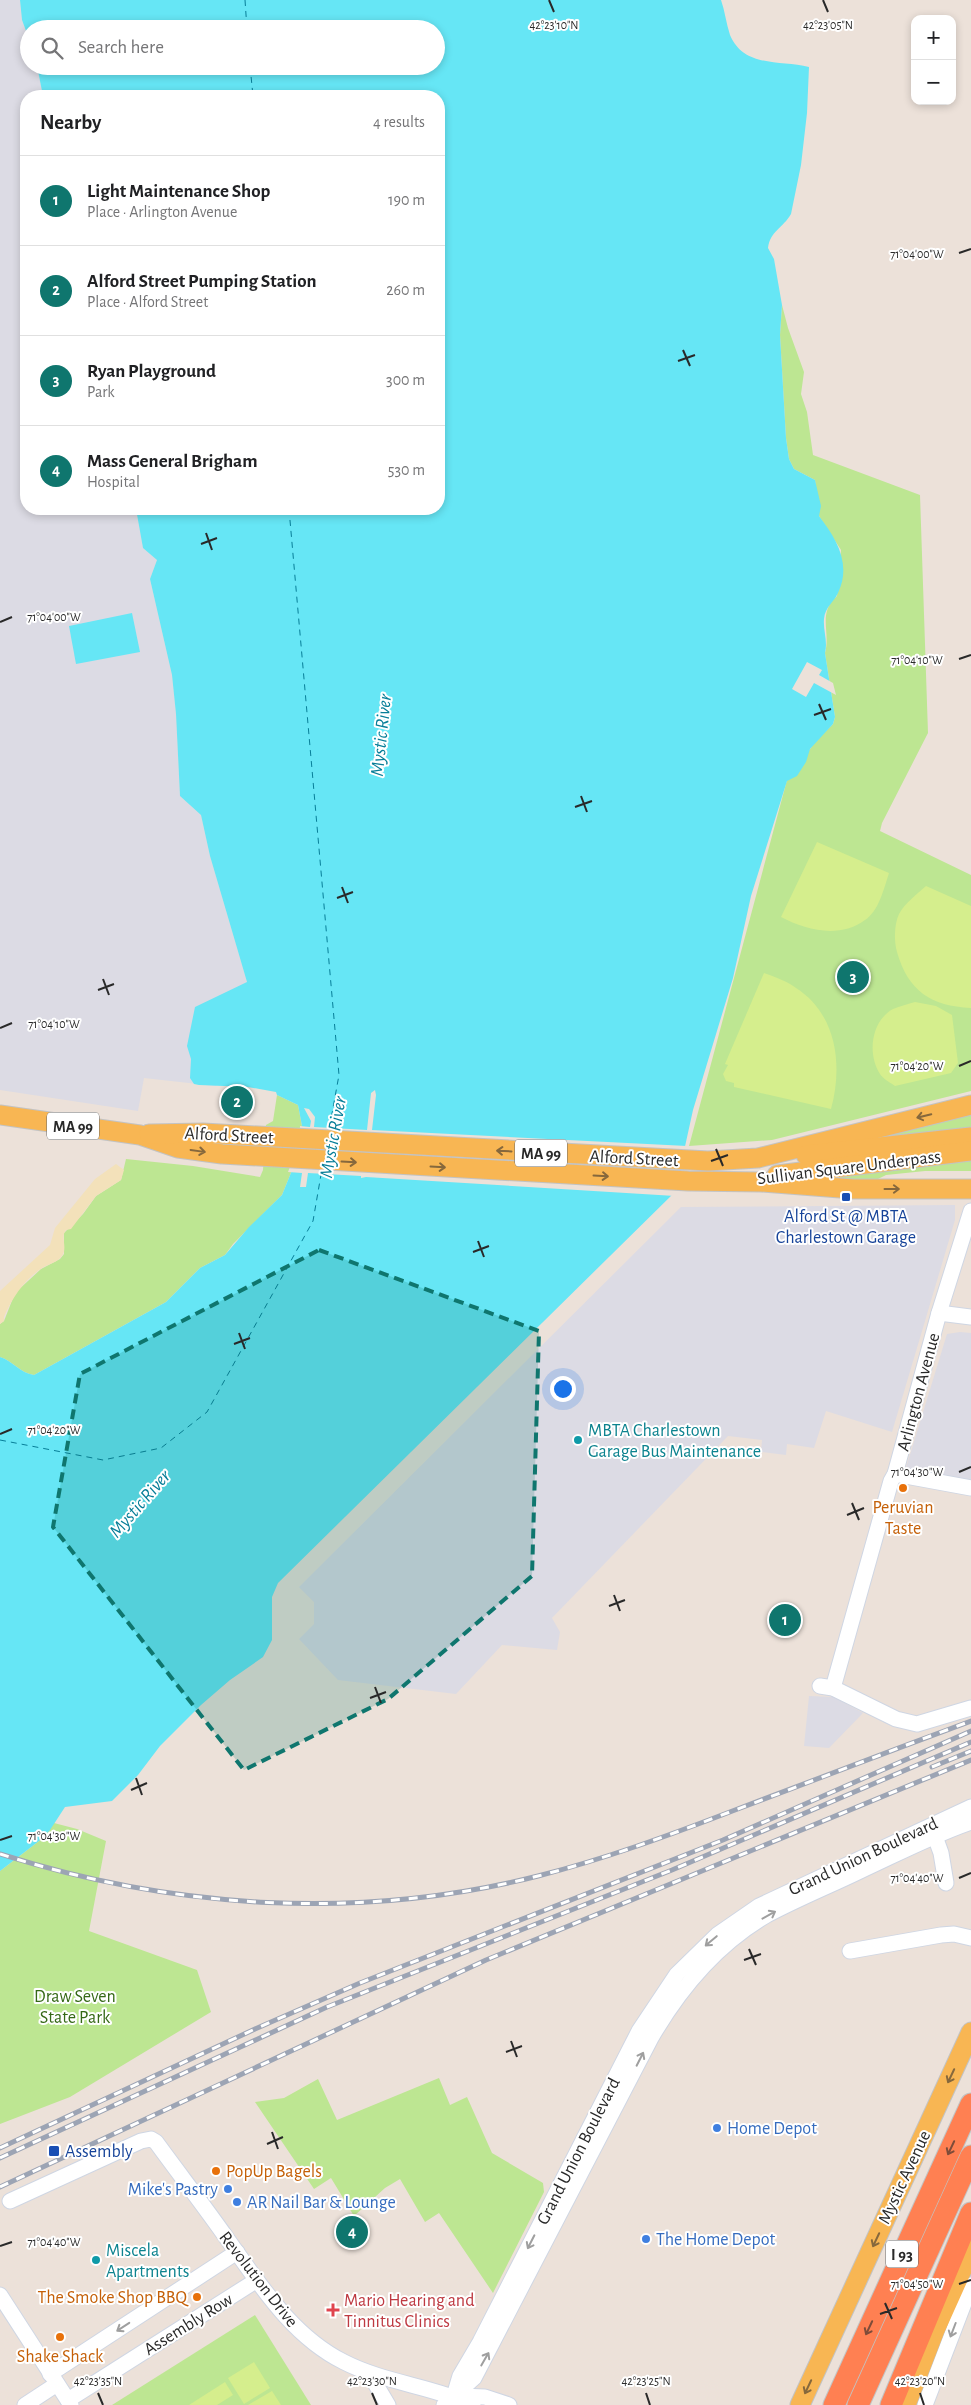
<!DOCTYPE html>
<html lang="en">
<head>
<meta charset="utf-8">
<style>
  :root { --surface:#fff; --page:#f2f2f2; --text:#202124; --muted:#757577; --line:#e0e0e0; --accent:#0f766e }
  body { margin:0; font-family:"Alegreya Sans",sans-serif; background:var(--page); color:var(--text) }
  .controls { position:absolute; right:15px; top:15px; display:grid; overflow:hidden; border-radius:10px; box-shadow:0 2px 8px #0003 }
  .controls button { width:45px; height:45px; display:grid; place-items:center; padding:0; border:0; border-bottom:1px solid var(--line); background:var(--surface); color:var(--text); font:25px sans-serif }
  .you { position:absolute; left:562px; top:1388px; width:18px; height:18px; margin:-12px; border:4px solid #fff; border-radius:50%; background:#1a73e8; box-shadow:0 0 0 8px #1a73e833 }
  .badge { display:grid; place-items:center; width:32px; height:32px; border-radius:50%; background:var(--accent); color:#fff; font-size:16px; font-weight:700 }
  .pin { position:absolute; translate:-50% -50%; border:2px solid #fff; box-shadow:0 1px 5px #0006 }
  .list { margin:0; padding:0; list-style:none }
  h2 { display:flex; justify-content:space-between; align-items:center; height:65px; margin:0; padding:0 20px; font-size:21px }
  h2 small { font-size:16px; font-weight:400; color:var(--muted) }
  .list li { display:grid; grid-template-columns:32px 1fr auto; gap:15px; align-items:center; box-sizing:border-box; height:90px; padding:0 20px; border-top:1px solid var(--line) }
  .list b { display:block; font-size:19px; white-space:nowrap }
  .list p { margin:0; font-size:16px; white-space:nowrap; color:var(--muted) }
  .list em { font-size:16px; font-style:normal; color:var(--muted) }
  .icon { flex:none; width:28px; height:28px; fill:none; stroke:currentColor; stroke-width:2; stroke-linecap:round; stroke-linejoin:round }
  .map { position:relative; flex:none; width:971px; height:2405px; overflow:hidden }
  .search { position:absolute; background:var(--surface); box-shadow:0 2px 8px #0003; left:20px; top:20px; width:425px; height:55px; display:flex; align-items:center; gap:12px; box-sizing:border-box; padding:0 18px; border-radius:28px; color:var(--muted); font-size:19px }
  .panel { position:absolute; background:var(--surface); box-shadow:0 2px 8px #0003; left:20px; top:90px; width:425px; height:425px; border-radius:20px }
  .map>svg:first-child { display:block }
  .industrial { fill:#dcdbe4 }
  .green { fill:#bde692 }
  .sand { fill:#f3e1ba }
  .pitch { fill:#d5ee8d }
  .water { fill:#66e6f5 }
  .pier { fill:#ece1d9 }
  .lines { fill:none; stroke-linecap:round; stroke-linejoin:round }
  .ferry { stroke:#077e98; stroke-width:1; stroke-dasharray:6 5; stroke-linecap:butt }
  .minor-casing { stroke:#cfd6e3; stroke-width:17 }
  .major-casing { stroke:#c3c3c3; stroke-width:21 }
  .highway-casing { stroke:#c3c3c3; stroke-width:23 }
  .minor { stroke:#fff; stroke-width:15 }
  .major { stroke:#f8b653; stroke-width:19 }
  .highway { stroke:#ff8052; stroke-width:21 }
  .rail-casing { stroke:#9ca4b4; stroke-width:5 }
  .rail { stroke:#fff; stroke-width:3; stroke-dasharray:9; stroke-linecap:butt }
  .oneway { stroke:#86683c }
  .oneway2 { stroke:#9f9f9f }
  .oneway3 { stroke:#7f4c39 }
  .marked { fill:#0f766e; fill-opacity:0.2; stroke:#0f766e; stroke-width:4; stroke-dasharray:10 6; stroke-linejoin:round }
  .ticks { fill:none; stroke:#292929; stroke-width:2 }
  .transit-dot { fill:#1a4fb4; stroke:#fff; stroke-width:2 }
  .culture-dot { fill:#0f9aa8; stroke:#fff; stroke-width:2 }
  .food-dot { fill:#e8710a; stroke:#fff; stroke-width:2 }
  .shop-dot { fill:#3f7fe0; stroke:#fff; stroke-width:2 }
  .health-dot { fill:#e0444e; stroke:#fff; stroke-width:2 }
  .labels { text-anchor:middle; stroke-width:4; stroke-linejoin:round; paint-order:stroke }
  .shield { fill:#fff; stroke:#696969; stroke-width:1 }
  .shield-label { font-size:16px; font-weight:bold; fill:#292929 }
  .street-label { font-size:18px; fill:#292929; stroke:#fff }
  .transit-label { font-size:18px; fill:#164399; stroke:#fff }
  .culture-label { font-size:18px; fill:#0d838f; stroke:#fff; text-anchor:start }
  .food-label { font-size:18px; fill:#c56008; stroke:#fff }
  .park-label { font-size:18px; fill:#356916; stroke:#fff }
  .shop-label { font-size:18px; fill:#366cbe; stroke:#fff; text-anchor:start }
  .health-label { font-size:18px; fill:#be3a42; stroke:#fff; text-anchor:start }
  .water-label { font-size:19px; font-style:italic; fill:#077e98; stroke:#fff }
  .ticks-label { font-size:12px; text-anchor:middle; fill:#292929; stroke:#fff; stroke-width:4; stroke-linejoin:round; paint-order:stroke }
</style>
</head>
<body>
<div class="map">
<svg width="971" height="2405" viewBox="0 0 971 2405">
  <rect width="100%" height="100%" fill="#ece1d9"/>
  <g class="industrial">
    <polygon points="0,0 20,0 22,20 29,39 29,66 37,66 43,96 26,96 26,509 136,509 143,548 157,560 150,579 172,675 176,714 180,796 201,815 210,856 247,982 216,1086 144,1078 138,1111 0,1090"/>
    <polygon points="955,1205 955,1220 892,1432 826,1411 814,1448 787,1444 786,1455 761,1452 762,1440 728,1436 552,1618 560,1632 557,1650 502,1645 456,1694 338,1680 299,1639 314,1624 314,1602 299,1587 681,1207"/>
    <polygon points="960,1332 971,1333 971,1484 905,1471 947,1334"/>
    <polygon points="809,1696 833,1697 863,1713 829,1748 804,1746"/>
  </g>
  <g class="green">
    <path d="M782 305 788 328 804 372 801 394 807 412 813 455 920 495 928 733 882 823 880 831 971 875V1091L772 1140 689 1146 787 780 816 741 833 724 835 717 825 653C831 632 817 613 837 596L841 550 819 516 815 480 794 469 789 459 786 438 780 335Z"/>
    <path d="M277 1095 298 1105 302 1126V1138L297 1158 282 1195 233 1244 225 1255 200 1268 166 1302 34 1375C20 1373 13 1361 0 1357V1324L4 1321 15 1293 41 1269 60 1259 64 1254V1233L83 1214 96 1196 121 1180 126 1159 193 1166 260 1177 263 1170 266 1125 273 1121Z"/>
    <polygon points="971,1114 971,1129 860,1141"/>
    <polygon points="971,1160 971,1171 925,1171 886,1175 876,1180 823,1180 823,1177"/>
    <polygon points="54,1823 77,1829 106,1841 89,1931 197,1970 211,2012 70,2097 0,2124 0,1871 39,1841"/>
    <polygon points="439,2078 450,2105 467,2097 492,2153 543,2183 544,2192 493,2293 439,2213 425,2222 400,2179 385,2188 354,2216 331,2178 314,2189 255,2102 284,2098 318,2079 337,2120"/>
    <polygon points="255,2315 311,2405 112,2405"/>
  </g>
  <path class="sand" d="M116 1164 124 1170 121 1180 96 1196 71 1229 66 1230C60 1237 68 1247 62 1256 58 1262 49 1264 42 1268 24 1280 12 1298 4 1317V1321L0 1324V1291L50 1245 55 1228 95 1179Z"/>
  <g class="pitch">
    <path d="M817 842 889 873C884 888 879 911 865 920 839 939 806 930 781 917Z"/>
    <path d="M926 886 971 906V1008C931 1006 908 991 897 952 894 941 894 925 899 914 905 903 917 894 926 886Z"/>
    <path d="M764 973C775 977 787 981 796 988 837 1014 843 1066 831 1109L734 1087V1083L726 1081 723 1074 728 1065 725 1064Z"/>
    <path d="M915 1002 936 1006 952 1015 958 1063 951 1073 895 1086C891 1083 883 1079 880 1074 867 1054 871 1021 893 1009 900 1006 908 1004 915 1002Z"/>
    <polygon points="254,2362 270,2388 244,2404 228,2378"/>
    <polygon points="225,2382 233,2395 217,2405 189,2405"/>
    <polygon points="272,2391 281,2405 248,2405"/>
  </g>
  <g class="water">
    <path d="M20 0H721C725 11 726 23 730 35 744 68 780 60 809 67L807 113 801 165 791 214C783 228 770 231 768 248L774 259 782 305 780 335 786 438 789 459 794 469 815 480 821 506 819 516C836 538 852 564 838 593 834 602 825 607 824 619 823 631 828 641 825 653L835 717 833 724 810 749 806 762 797 776 787 781 751 896 733 978 693 1110 675 1192 278 1583 272 1597V1640L263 1657 230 1680 201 1705 160 1746 138 1775 112 1801 65 1807 50 1830 39 1841 0 1871V1357C13 1361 20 1373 34 1375L166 1302 200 1268 225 1255 249 1227 282 1195 297 1158 302 1138V1126L298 1105 277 1095 276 1092 248 1087 199 1085 194 1084 190 1078 191 1059 187 1046 195 1007 247 982 210 856 201 815 180 796 176 714 172 675 150 579 157 560 143 548 136 509H439V96H43L37 66H436V29H29V39L22 20Z"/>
    <polygon points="132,613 140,652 76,664 69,626"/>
  </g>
  <g class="pier">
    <polygon points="807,662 822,670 819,675 833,683 836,695 814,683 806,697 792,689"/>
    <polygon points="375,1090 376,1095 372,1130 687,1146 677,1192 675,1196 366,1177 361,1178 361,1176 308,1173 306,1187 300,1187 302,1173 288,1172 299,1142 300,1126 310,1127 311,1121 304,1108 309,1109 315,1117 314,1127 367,1130 371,1093"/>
  </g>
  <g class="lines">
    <g class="ferry">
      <polyline points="245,0 247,29"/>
      <polyline points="250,66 253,96"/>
      <polyline points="289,509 339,1075 329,1130"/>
      <polyline points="0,1440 103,1460 161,1448 207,1412 313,1221 322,1169"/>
    </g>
    <g class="minor-casing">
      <g id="minor">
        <polyline points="939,1313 971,1317"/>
        <polyline points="895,1474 971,1488"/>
        <polyline points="820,1686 833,1688 896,1719 917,1724 971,1708"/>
        <polyline points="833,1688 891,1481 895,1474 939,1313 971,1211"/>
        <polyline points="932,1828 941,1853 946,1883"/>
        <polyline points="850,1951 941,1935 954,1934 971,1938"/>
        <path d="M10 2201 141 2141 151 2139 156 2142C180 2175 205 2207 228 2240 261 2286 292 2336 344 2362 385 2383 432 2386 473 2405"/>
        <polyline points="0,2295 71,2405"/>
        <polyline points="369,2373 388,2405"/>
        <polyline points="50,2374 237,2252"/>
        <polyline points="454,2396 460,2376 480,2342 639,2031 677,1974 717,1935 759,1906 971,1807"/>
        <polyline points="460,2396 485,2397 509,2405"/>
        <polyline points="68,2400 257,2280"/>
        <polyline points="25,2405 57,2384"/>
        <path d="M444 2405 474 2378 651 2038C680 1988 717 1944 767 1915 797 1899 829 1886 860 1871 897 1854 933 1835 971 1822"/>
        <polyline points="925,2405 971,2285"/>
      </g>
    </g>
    <g class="major-casing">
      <g id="major">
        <polyline points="0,1115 140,1135 178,1148 222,1154 688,1181 761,1182 853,1189 971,1189"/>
        <polyline points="149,1134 203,1133 708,1161 758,1158 971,1105"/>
        <polyline points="806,1155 971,1137"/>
        <polyline points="777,1175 971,1151"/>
        <polyline points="800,2405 971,2032"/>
        <polyline points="906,2405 935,2330 971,2250"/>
      </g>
    </g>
    <g class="highway-casing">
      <g id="highway">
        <polyline points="834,2405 971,2104"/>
        <polyline points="858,2405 971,2156"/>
        <polyline points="891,2405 971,2213"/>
      </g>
    </g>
    <use href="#minor" class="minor"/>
    <use href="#major" class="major"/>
    <use href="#highway" class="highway"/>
    <g class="rail-casing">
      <g id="rail">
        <polyline points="932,1767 971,1751"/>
        <path d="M0 1854C174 1909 360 1921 538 1876 605 1859 670 1835 735 1810 813 1781 892 1750 971 1721"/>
        <polyline points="0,2148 255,2029 360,1983 723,1840 971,1731"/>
        <polyline points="0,2158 327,2007 672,1870 971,1742"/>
        <polyline points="0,2187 486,1960 971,1760"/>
      </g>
    </g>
    <use href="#rail" class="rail"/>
  </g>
  <defs><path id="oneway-shaft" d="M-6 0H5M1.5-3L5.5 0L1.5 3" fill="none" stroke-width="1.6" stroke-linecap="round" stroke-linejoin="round" transform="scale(1.25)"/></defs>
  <g class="oneway">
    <use href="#oneway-shaft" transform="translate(924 1116) rotate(166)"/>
    <use href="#oneway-shaft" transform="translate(198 1151) rotate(8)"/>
    <use href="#oneway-shaft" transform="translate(504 1151) rotate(-177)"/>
    <use href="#oneway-shaft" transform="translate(349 1162) rotate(3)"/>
    <use href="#oneway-shaft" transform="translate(438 1167) rotate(3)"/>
    <use href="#oneway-shaft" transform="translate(601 1176) rotate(3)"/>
    <use href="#oneway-shaft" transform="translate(892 1189)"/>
    <use href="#oneway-shaft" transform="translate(951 2076) rotate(115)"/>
    <use href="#oneway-shaft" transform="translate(876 2240) rotate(115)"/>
    <use href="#oneway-shaft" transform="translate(808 2387) rotate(115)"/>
  </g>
  <g class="oneway2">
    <use href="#oneway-shaft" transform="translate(769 1915) rotate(-29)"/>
    <use href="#oneway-shaft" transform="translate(711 1941) rotate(140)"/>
    <use href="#oneway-shaft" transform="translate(640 2059) rotate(-63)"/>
    <use href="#oneway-shaft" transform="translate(531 2242) rotate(117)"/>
    <use href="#oneway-shaft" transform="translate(123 2327) rotate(147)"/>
    <use href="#oneway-shaft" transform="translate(953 2330) rotate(111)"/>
    <use href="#oneway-shaft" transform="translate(485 2359) rotate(-60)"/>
  </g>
  <g class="oneway3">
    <use href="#oneway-shaft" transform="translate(951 2148) rotate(115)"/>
    <use href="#oneway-shaft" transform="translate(869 2328) rotate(115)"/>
  </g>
  <path class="marked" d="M319 1250 539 1331 532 1576 388 1699 244 1770 53 1527 80 1374Z"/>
  <path class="ticks" d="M549 0 554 12M823 0 828 12M959 253 971 249M683 350 690 366M678 361 695 355M206 533 212 550M201 544 217 538M0 622 12 617M959 659 971 655M819 704 826 720M814 715 831 709M581 796 587 812M575 807 592 801M342 887 348 903M337 898 353 892M103 979 109 995M98 990 114 984M0 1028 12 1023M959 1066 971 1061M716 1149 723 1166M711 1161 728 1155M478 1241 484 1257M473 1252 489 1246M239 1333 245 1349M234 1344 250 1338M0 1434 12 1429M959 1472 971 1467M852 1503 859 1520M847 1515 864 1508M614 1595 620 1611M609 1606 625 1600M375 1687 381 1703M370 1698 386 1692M136 1778 142 1795M131 1790 147 1783M0 1840 12 1836M959 1878 971 1873M749 1949 756 1965M744 1960 761 1954M511 2041 517 2057M506 2052 522 2046M272 2132 278 2149M267 2144 283 2137M0 2246 12 2242M959 2284 971 2280M885 2303 892 2319M880 2314 897 2308M98 2393 103 2405M372 2393 377 2405M646 2393 650 2405M920 2393 924 2405"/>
  <g class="transit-dot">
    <rect x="841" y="1192" width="10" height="10" rx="2.5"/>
    <rect x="48" y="2145" width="12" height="12" rx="2.5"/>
  </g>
  <g class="culture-dot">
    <circle cx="578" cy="1440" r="5"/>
    <circle cx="96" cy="2260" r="5"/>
  </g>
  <g class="food-dot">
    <circle cx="903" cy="1488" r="5"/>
    <circle cx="216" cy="2171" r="5"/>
    <circle cx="197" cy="2297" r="5"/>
    <circle cx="60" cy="2337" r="5"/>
  </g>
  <g class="shop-dot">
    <circle cx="717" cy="2128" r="5"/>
    <circle cx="228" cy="2189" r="5"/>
    <circle cx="237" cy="2202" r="5"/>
    <circle cx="646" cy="2239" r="5"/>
  </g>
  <path class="health-dot" d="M330.5 2302.5h5v5h5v5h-5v5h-5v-5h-5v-5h5z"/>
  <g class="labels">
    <g class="shield">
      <rect x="47" y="1112.5" width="52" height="27" rx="4"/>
      <rect x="515" y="1139.5" width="52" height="27" rx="4"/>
      <rect x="886" y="2240.5" width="32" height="27" rx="4"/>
    </g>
    <g class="shield-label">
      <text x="73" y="1132">MA 99</text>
      <text x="541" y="1159">MA 99</text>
      <text x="902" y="2260">I 93</text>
    </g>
    <g class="street-label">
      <text transform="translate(229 1135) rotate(3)" y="6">Alford Street</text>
      <text transform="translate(634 1158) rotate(3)" y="6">Alford Street</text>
      <text transform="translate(849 1167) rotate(-7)" y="6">Sullivan Square Underpass</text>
      <text transform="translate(918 1392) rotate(-75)" y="6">Arlington Avenue</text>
      <text transform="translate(863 1856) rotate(-25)" y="6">Grand Union Boulevard</text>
      <text transform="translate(578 2151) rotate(-63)" y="6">Grand Union Boulevard</text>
      <text transform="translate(904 2177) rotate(-65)" y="6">Mystic Avenue</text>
      <text transform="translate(259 2279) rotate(52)" y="6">Revolution Drive</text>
      <text transform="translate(188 2324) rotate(-32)" y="6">Assembly Row</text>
    </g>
    <g class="transit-label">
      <text x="846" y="1222">Alford St @ MBTA<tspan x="846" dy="21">Charlestown Garage</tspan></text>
      <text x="65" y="2157" text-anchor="start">Assembly</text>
    </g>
    <g class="culture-label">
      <text x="588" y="1436">MBTA Charlestown<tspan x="588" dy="21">Garage Bus Maintenance</tspan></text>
      <text x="106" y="2256">Miscela<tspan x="106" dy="21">Apartments</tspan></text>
    </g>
    <g class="food-label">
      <text x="903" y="1513">Peruvian<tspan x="903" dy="21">Taste</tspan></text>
      <text x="226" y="2177" text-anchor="start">PopUp Bagels</text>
      <text x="187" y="2303" text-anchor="end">The Smoke Shop BBQ</text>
      <text x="60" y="2362">Shake Shack</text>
    </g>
    <g class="park-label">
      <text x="75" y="2002">Draw Seven<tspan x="75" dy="21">State Park</tspan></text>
    </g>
    <g class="shop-label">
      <text x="727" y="2134">Home Depot</text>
      <text x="218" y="2195" text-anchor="end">Mike's Pastry</text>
      <text x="247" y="2208">AR Nail Bar &amp; Lounge</text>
      <text x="656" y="2245">The Home Depot</text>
    </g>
    <g class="health-label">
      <text x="344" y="2306">Mario Hearing and<tspan x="344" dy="21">Tinnitus Clinics</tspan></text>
    </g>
    <g class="water-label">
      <text transform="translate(380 735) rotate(-84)" y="7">Mystic River</text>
      <text transform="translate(332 1137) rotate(-80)" y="7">Mystic River</text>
      <text transform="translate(139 1503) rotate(-49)" y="7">Mystic River</text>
    </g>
  </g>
  <g class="ticks-label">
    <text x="554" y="29">42°23'10"N</text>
    <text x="828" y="29">42°23'05"N</text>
    <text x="917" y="258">71°04'00"W</text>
    <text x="54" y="621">71°04'00"W</text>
    <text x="917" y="664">71°04'10"W</text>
    <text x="54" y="1028">71°04'10"W</text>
    <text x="917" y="1070">71°04'20"W</text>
    <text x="54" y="1434">71°04'20"W</text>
    <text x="917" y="1476">71°04'30"W</text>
    <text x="54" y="1840">71°04'30"W</text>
    <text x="917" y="1882">71°04'40"W</text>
    <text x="54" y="2246">71°04'40"W</text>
    <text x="917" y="2288">71°04'50"W</text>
    <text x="98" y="2385">42°23'35"N</text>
    <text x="372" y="2385">42°23'30"N</text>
    <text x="646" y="2385">42°23'25"N</text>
    <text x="920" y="2385">42°23'20"N</text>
  </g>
</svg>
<div class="controls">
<button>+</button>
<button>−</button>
</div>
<div class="you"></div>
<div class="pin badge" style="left:785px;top:1620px">1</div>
<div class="pin badge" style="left:237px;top:1102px">2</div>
<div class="pin badge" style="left:853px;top:977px">3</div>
<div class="pin badge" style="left:352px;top:2232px">4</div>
<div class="search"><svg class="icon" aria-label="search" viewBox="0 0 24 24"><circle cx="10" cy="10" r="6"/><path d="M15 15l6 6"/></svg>Search here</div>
<section class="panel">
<h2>Nearby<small>4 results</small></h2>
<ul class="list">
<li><span class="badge">1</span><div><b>Light Maintenance Shop</b><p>Place · Arlington Avenue</p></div><em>190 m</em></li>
<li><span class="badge">2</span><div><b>Alford Street Pumping Station</b><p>Place · Alford Street</p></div><em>260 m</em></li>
<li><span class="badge">3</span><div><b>Ryan Playground</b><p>Park</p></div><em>300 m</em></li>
<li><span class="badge">4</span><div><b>Mass General Brigham</b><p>Hospital</p></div><em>530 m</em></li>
</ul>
</section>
</div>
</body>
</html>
